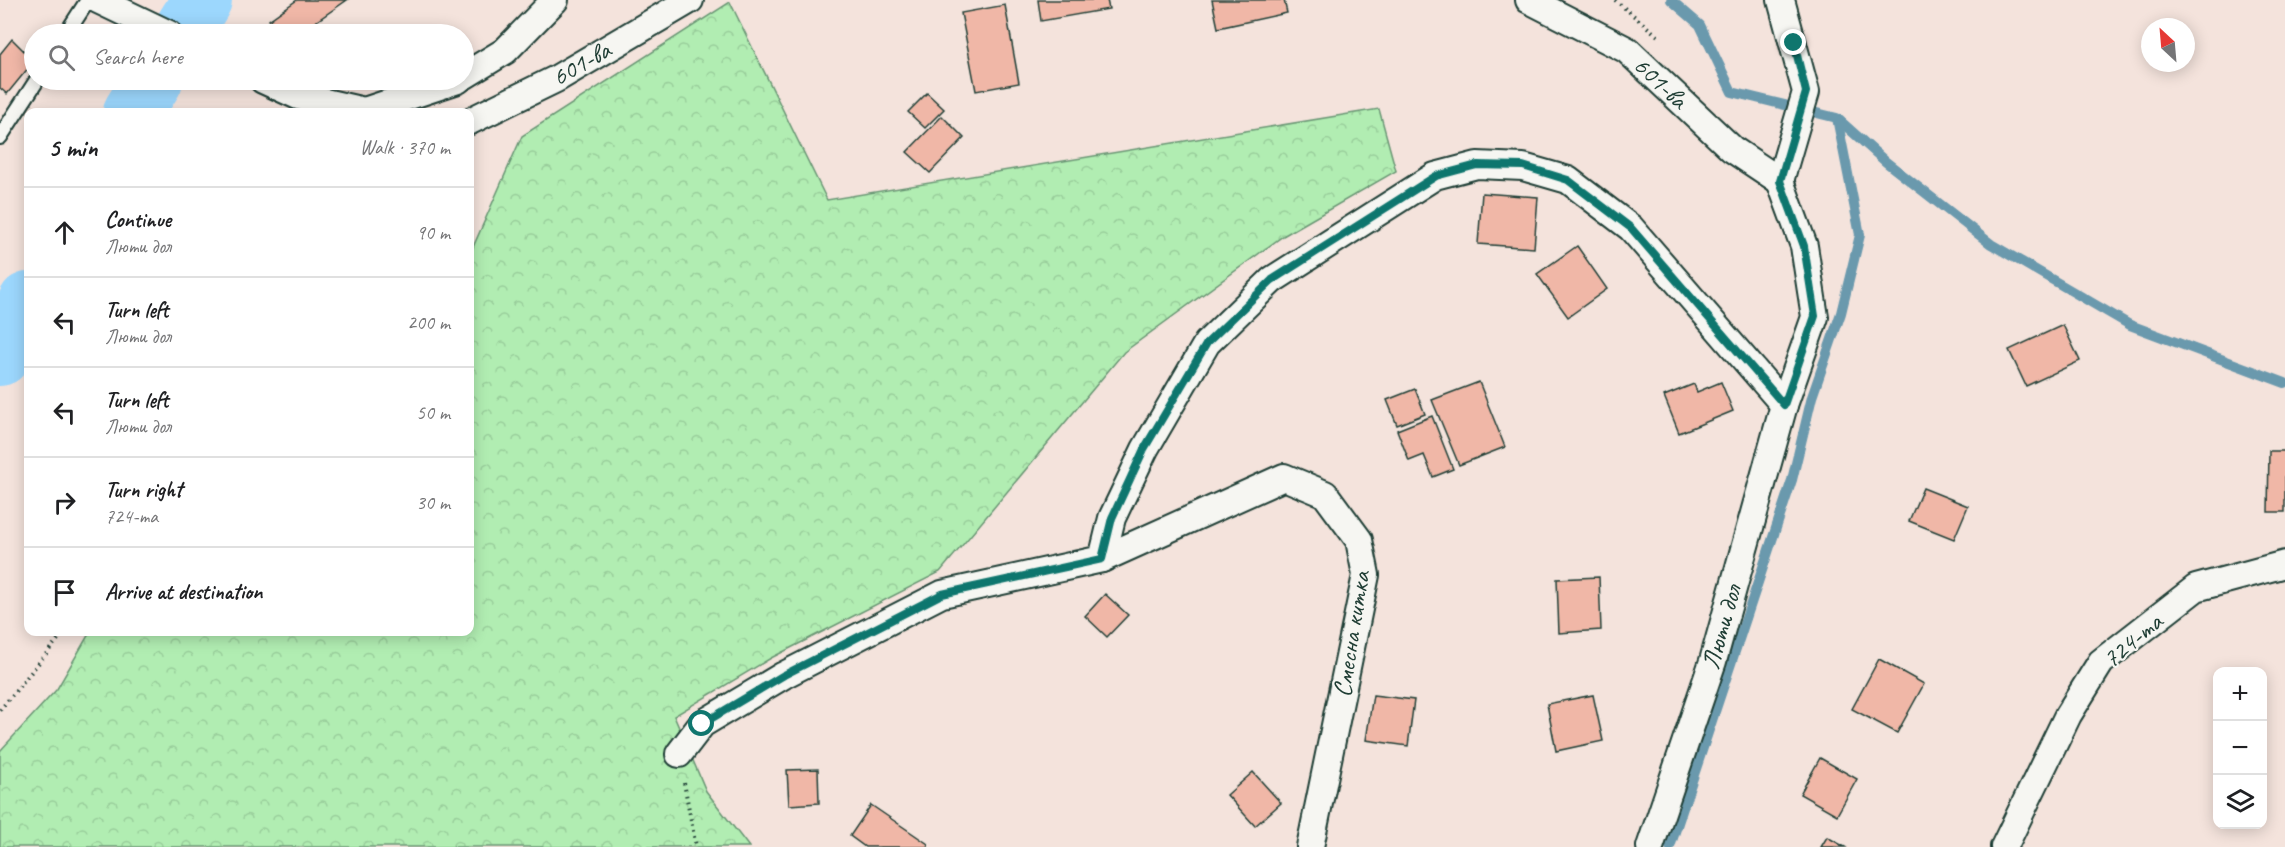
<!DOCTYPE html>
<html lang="en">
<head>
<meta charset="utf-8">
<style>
  :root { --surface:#fff; --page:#f2f2f2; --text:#202124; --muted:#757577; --line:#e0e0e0 }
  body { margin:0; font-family:Caveat,sans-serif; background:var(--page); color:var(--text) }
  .controls { position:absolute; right:18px; bottom:18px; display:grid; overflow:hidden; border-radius:12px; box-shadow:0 3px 15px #0003 }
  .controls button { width:54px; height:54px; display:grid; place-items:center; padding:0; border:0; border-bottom:2px solid var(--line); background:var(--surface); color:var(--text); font:30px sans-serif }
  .compass { position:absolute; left:2141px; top:18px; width:54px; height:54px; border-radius:50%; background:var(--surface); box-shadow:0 3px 15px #0003; rotate:334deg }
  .stop { position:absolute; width:18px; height:18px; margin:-14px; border:4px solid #0f766e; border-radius:50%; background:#fff }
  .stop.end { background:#0f766e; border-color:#fff; box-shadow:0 2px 6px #0008 }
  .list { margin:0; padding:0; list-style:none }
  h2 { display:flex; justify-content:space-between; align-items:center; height:78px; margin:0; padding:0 24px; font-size:26px }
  h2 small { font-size:20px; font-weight:400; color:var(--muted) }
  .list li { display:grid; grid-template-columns:39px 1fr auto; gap:18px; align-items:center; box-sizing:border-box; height:90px; padding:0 24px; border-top:2px solid var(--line) }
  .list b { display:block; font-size:22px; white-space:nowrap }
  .list p { margin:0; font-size:20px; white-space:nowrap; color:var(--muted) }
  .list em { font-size:20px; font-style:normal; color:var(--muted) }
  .icon { flex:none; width:33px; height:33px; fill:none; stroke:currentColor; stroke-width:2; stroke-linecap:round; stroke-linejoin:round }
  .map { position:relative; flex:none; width:2285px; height:847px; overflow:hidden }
  .search { position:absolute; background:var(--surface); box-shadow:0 3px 15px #0003; left:24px; top:24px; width:450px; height:66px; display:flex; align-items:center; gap:15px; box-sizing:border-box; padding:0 21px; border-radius:33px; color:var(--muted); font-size:22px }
  .panel { position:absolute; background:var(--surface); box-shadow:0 3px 15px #0003; left:24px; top:108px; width:450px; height:528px; border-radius:12px }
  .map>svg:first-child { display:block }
  .forest { fill:url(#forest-crowns); stroke:#689573; stroke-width:1.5 }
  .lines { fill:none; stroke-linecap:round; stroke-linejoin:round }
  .stream { stroke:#6a99ad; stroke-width:10 }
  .river { stroke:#9cd7fd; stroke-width:60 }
  .building { fill:#f0b7a7; stroke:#1f3d34; stroke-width:1.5 }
  .service-casing { stroke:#1f3d34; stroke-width:18 }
  .minor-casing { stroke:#1f3d34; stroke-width:30 }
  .path { stroke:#1f3d34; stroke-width:4; stroke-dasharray:1.5 4.5; stroke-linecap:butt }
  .service { stroke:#f6f6f2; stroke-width:14 }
  .minor { stroke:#f6f6f2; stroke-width:26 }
  .route { stroke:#0f766e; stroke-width:8 }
  .labels { text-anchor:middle; stroke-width:4.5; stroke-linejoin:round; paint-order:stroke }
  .street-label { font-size:26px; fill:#1f3d34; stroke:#f6f6f2 }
</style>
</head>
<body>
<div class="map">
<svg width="2285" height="847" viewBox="0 0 2285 847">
  <defs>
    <pattern id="forest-crowns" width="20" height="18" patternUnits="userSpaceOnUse" patternTransform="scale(1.5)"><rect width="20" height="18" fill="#b1edb2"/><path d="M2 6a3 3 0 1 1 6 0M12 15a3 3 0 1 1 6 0" fill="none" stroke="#98cc9a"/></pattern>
  </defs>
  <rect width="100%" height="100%" fill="#f4e3dc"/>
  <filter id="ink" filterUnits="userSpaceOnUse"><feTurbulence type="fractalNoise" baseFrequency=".0167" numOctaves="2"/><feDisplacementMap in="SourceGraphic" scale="12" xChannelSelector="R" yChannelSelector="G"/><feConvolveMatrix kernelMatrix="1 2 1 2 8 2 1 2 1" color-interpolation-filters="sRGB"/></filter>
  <g filter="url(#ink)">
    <polygon class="forest" points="730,2 827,200 1379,109 1396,171 1283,236 1124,352 940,572 771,658 674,716 706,791 749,847 0,847 0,751 57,689 90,632 470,632 470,254 522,136"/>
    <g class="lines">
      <g class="stream">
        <polyline points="1838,119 1886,162 1991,244 2130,325 2285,383"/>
        <polyline points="1670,847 1792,480 1812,397 1841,313 1860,235 1837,118 1732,92 1700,25 1671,0"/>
      </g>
      <g class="river">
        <polyline points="181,34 202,0"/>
        <polyline points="133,112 153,80"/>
        <polyline points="0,356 28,302"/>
      </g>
    </g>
    <g class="building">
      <polygon points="297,0 347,0 298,34 279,34 269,20"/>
      <polygon points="1038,0 1107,0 1109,9 1041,21"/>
      <polygon points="1212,0 1284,0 1287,13 1218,28"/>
      <polygon points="1005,5 1019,83 976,91 961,13"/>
      <polygon points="12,39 34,61 7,94 0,88 0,54"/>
      <polygon points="927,93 944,109 925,128 908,112"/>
      <polygon points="942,116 964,138 930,173 907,152"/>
      <polygon points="1482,193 1538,197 1534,248 1478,244"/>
      <polygon points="1577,246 1607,289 1568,317 1537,274"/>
      <polygon points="2063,325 2080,361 2026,386 2009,350"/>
      <polygon points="1479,382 1505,447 1459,465 1432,400"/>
      <polygon points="1721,382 1733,411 1679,433 1664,396 1694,384 1697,392"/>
      <polygon points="1415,389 1425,414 1397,425 1387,400"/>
      <polygon points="1432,416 1453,469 1433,477 1424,455 1409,461 1397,430"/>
      <polygon points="2269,451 2285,451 2285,512 2268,512"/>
      <polygon points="1923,488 1968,506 1954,539 1909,521"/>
      <polygon points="1599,577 1601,630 1559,633 1557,579"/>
      <polygon points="1105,594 1128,615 1107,637 1085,616"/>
      <polygon points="1879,659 1924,684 1897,733 1852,709"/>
      <polygon points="1373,695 1414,700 1408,746 1366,740"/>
      <polygon points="1593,695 1603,741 1556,751 1547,704"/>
      <polygon points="1820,758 1857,779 1837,815 1800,794"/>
      <polygon points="818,769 819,803 789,805 787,770"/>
      <polygon points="1253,772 1281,803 1255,826 1227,795"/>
      <polygon points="871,805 928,844 927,847 865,847 850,836"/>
      <polygon points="1827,837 1845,847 1821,847"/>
    </g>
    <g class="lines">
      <g class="service-casing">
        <g id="service">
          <polyline points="66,34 88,0"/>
          <polyline points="0,137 37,80"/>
        </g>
      </g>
      <g class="minor-casing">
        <g id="minor">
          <polyline points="98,0 169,34"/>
          <polyline points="1529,0 1627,50 1732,149 1780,181"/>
          <polyline points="464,76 505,51 555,0"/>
          <polyline points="263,80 298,96 364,111 458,80"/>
          <polyline points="470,121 556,79 690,0"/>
          <polyline points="1780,181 1806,92 1781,0"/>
          <polyline points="1102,559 1284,477 1325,494 1359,540 1366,575 1310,847"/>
          <polyline points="679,754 702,724 784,675 942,594 1102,559 1112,518 1145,449 1207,343 1272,280 1435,176 1477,165 1523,167 1568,180 1631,228 1784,405"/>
          <polyline points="1650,847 1713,661 1784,405 1815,317 1804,246 1780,181"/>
          <polyline points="2004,847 2068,715 2101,662 2196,588 2285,564"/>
        </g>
      </g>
      <g class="path">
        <polyline points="1615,0 1658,36"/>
        <polyline points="0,710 64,632"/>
        <polyline points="684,783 696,847"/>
      </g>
      <use href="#service" class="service"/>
      <use href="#minor" class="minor"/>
    </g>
  </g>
  <g class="lines" filter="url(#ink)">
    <polyline class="route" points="702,724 784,675 942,594 1102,559 1112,518 1144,449 1207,343 1272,280 1436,176 1477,165 1523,166 1568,180 1631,228 1784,405 1815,316 1804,246 1780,181 1806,92 1794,43"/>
  </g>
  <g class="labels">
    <g class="street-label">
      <text transform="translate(581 63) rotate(-30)" y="9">601-ва</text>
      <text transform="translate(1661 82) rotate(43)" y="9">601-ва</text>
      <text transform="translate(1721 627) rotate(-74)" y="9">Люти дол</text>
      <text transform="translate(1351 634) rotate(-81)" y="9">Смесна китка</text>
      <text transform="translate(2132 640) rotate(-40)" y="9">724-та</text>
    </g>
  </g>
</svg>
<div class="controls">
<button>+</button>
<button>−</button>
<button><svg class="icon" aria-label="layers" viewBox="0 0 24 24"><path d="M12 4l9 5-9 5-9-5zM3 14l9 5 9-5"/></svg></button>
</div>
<svg class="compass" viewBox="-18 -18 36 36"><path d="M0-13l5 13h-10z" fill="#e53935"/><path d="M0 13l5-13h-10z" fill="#757577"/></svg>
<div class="stop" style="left:702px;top:724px"></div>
<div class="stop end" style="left:1794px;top:43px"></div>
<div class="search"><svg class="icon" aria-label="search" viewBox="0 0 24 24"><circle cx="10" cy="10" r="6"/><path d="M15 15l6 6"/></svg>Search here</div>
<section class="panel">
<h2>5 min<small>Walk · 370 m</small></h2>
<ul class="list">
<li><svg class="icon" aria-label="ahead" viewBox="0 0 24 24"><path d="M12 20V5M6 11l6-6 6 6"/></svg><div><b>Continue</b><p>Люти дол</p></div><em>90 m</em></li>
<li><svg class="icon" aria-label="left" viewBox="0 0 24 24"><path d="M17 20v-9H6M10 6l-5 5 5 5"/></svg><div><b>Turn left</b><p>Люти дол</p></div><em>200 m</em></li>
<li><svg class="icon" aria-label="left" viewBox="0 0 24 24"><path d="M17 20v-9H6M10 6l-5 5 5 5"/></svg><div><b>Turn left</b><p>Люти дол</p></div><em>50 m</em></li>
<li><svg class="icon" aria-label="right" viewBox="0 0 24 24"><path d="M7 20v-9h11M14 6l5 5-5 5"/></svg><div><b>Turn right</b><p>724-та</p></div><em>30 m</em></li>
<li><svg class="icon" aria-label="arrive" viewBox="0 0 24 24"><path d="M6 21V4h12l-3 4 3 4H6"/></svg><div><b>Arrive at destination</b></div></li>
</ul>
</section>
</div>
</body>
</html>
